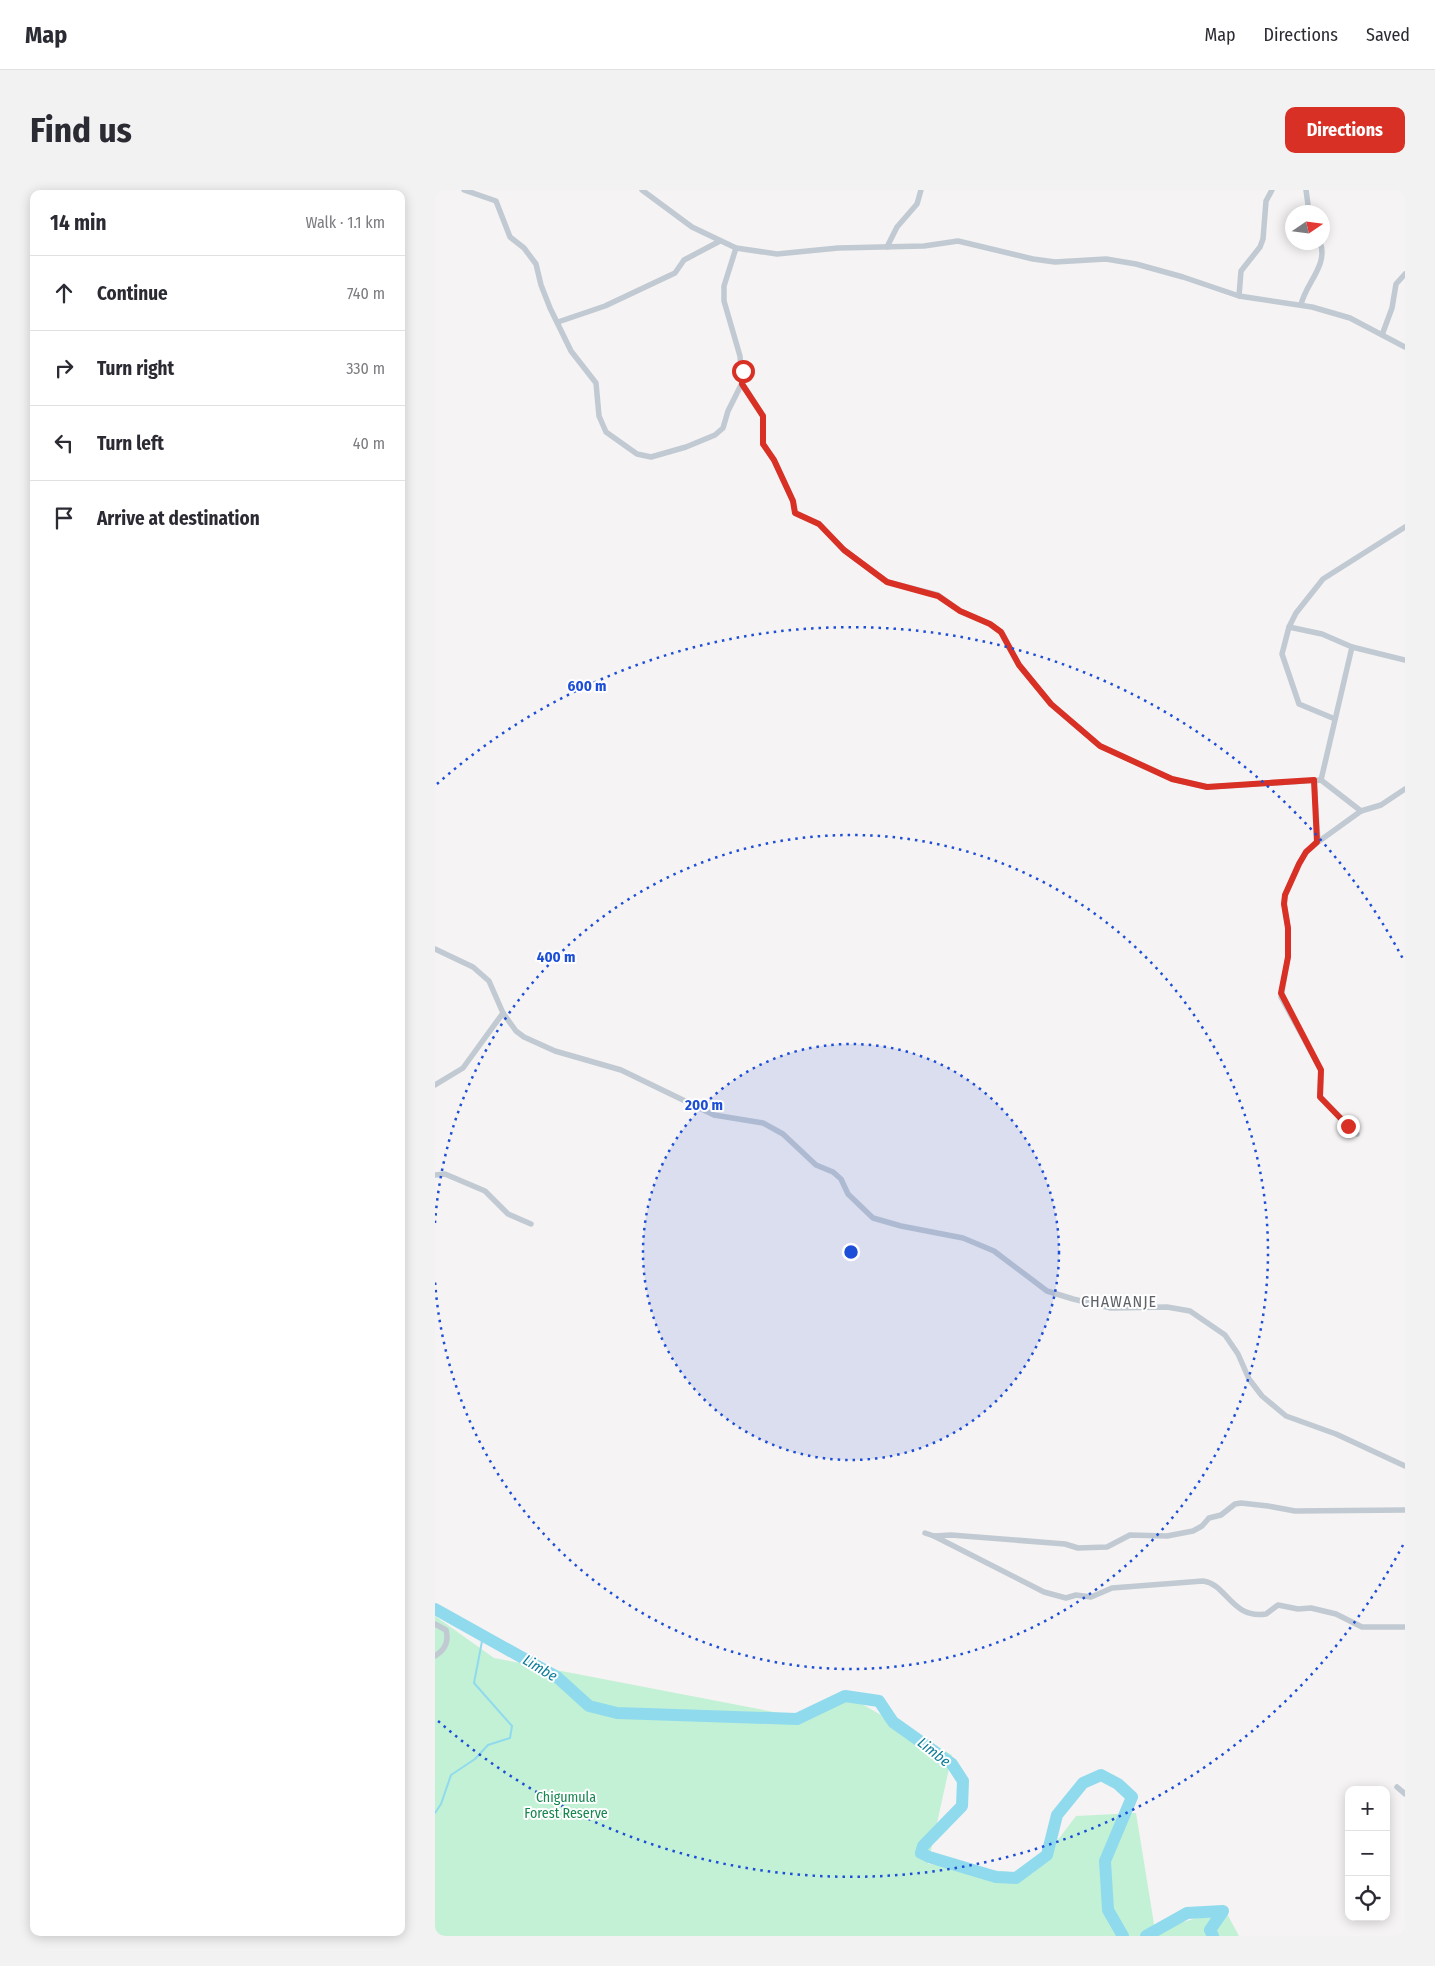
<!DOCTYPE html>
<html lang="en">
<head>
<meta charset="utf-8">
<style>
  :root { --surface:#fff; --page:#f2f2f3; --text:#2b2b33; --muted:#7c7c81; --line:#e1e1e2; --accent:#d93025 }
  body { margin:0; font-family:"Fira Sans Condensed",sans-serif; background:var(--page); color:var(--text) }
  .controls { position:absolute; right:15px; bottom:15px; display:grid; overflow:hidden; border-radius:10px; box-shadow:0 2px 12px #0003 }
  .controls button { width:45px; height:45px; display:grid; place-items:center; padding:0; border:0; border-bottom:1px solid var(--line); background:var(--surface); color:var(--text); font:25px sans-serif }
  .compass { position:absolute; left:850px; top:15px; width:45px; height:45px; border-radius:50%; background:var(--surface); box-shadow:0 2px 12px #0003; rotate:77deg }
  .stop { position:absolute; width:15px; height:15px; margin:-11px; border:4px solid #d93025; border-radius:50%; background:#fff }
  .stop.end { background:#d93025; border-color:#fff; box-shadow:0 1px 5px #0008 }
  .list { margin:0; padding:0; list-style:none }
  h2 { display:flex; justify-content:space-between; align-items:center; height:65px; margin:0; padding:0 20px; font-size:21px }
  h2 small { font-size:16px; font-weight:400; color:var(--muted) }
  .list li { display:grid; grid-template-columns:32px 1fr auto; gap:15px; align-items:center; box-sizing:border-box; height:75px; padding:0 20px; border-top:1px solid var(--line) }
  .list b { display:block; font-size:19px; white-space:nowrap }
  .list em { font-size:16px; font-style:normal; color:var(--muted) }
  .icon { flex:none; width:28px; height:28px; fill:none; stroke:currentColor; stroke-width:2; stroke-linecap:round; stroke-linejoin:round }
  .map { position:relative; flex:none; width:970px; height:1746px; overflow:hidden; border-radius:10px }
  header { display:flex; align-items:center; gap:30px; box-sizing:border-box; height:70px; padding:0 25px; background:var(--surface); border-bottom:1px solid var(--line) }
  header strong { font-size:24px }
  nav { display:flex; gap:28px; margin-inline-start:auto; font-size:18px }
  .intro { display:flex; align-items:center; justify-content:space-between; box-sizing:border-box; height:120px; padding:0 30px }
  h1 { margin:0; font-size:35px }
  .button { padding:12px 22px; border-radius:10px; background:var(--accent); color:#fff; font-size:18px; font-weight:700 }
  main { display:flex; gap:30px; padding:0 30px }
  aside { flex:1; background:var(--surface); border-radius:10px; box-shadow:0 2px 12px #0003 }
  .map>svg:first-child { display:block }
  .green { fill:#c3f1d5 }
  .lines { fill:none; stroke-linecap:round; stroke-linejoin:round }
  .stream { stroke:#90daee; stroke-width:2 }
  .river { stroke:#90daee; stroke-width:12 }
  .street { stroke:#c1cad2; stroke-width:5.5 }
  .route { stroke:#d93025; stroke-width:6 }
  .ring { fill:none; stroke:#1d4ed8; stroke-width:2.5; stroke-dasharray:2.5 5 }
  .labels { text-anchor:middle; stroke-width:4; stroke-linejoin:round; paint-order:stroke }
  .park-label { font-size:14px; fill:#17864f; stroke:#fff }
  .water-label { font-size:15px; font-style:italic; fill:#0c7c9b; stroke:#fff }
  .quarter-label { font-size:16px; letter-spacing:1px; fill:#5f6368; stroke:#fff }
  .centre { fill:#1d4ed8; stroke:#fff; stroke-width:2.5 }
  .ring-label { font-size:15px; text-anchor:middle; font-weight:bold; fill:#1d4ed8; stroke:#fff; stroke-width:4; stroke-linejoin:round; paint-order:stroke }
</style>
</head>
<body>
<header>
<strong>Map</strong>
<nav><a>Map</a><a>Directions</a><a>Saved</a></nav>
</header>
<div class="intro"><h1>Find us</h1><a class="button">Directions</a></div>
<main>
<aside>
<h2>14 min<small>Walk · 1.1 km</small></h2>
<ul class="list">
<li><svg class="icon" aria-label="ahead" viewBox="0 0 24 24"><path d="M12 20V5M6 11l6-6 6 6"/></svg><div><b>Continue</b></div><em>740 m</em></li>
<li><svg class="icon" aria-label="right" viewBox="0 0 24 24"><path d="M7 20v-9h11M14 6l5 5-5 5"/></svg><div><b>Turn right</b></div><em>330 m</em></li>
<li><svg class="icon" aria-label="left" viewBox="0 0 24 24"><path d="M17 20v-9H6M10 6l-5 5 5 5"/></svg><div><b>Turn left</b></div><em>40 m</em></li>
<li><svg class="icon" aria-label="arrive" viewBox="0 0 24 24"><path d="M6 21V4h12l-3 4 3 4H6"/></svg><div><b>Arrive at destination</b></div></li>
</ul>
</aside>
<div class="map">
<svg width="970" height="1746" viewBox="0 0 970 1746">
  <rect width="100%" height="100%" fill="#f5f3f3"/>
  <polygon class="green" points="0,1426 59,1468 365,1527 409,1504 517,1565 493,1674 597,1684 641,1626 701,1623 720,1740 790,1720 804,1746 0,1746"/>
  <g class="lines">
    <polyline class="stream" points="0,1623 6,1614 16,1585 40,1569 53,1555 75,1548 77,1536 39,1493 48,1446"/>
    <g class="river">
      <polyline points="0,1419 122,1487 154,1516 182,1523 362,1529 410,1506 444,1511 458,1532 517,1574 528,1591 527,1616 488,1656 486,1663 494,1667 561,1687 581,1688 612,1665 622,1625 648,1593 666,1585 683,1594 697,1607 670,1671 673,1720 688,1746"/>
      <polyline points="711,1746 752,1723 788,1721 775,1740 778,1746"/>
    </g>
    <g class="street">
      <polyline points="29,0 61,11 75,47 89,58 101,74 106,95 115,118 136,161 161,193 164,226 171,242 202,264 216,267 251,257 280,245 288,238 293,221 307,193 305,166 289,111 289,96 301,58"/>
      <polyline points="207,0 257,37 301,58 342,64 403,58 489,56 523,51 598,69 620,72 671,69 701,74 748,87 804,106 877,117 915,128 970,157"/>
      <polyline points="871,0 874,22"/>
      <polyline points="452,57 462,37 482,14 486,0"/>
      <polyline points="804,106 806,81 825,57 828,49 831,11 837,0"/>
      <path d="M866 115C870 94 894 75 885 52"/>
      <polyline points="123,132 170,116 240,83 249,70 285,51"/>
      <polyline points="947,145 957,118 961,94 970,84"/>
      <polyline points="307,193 328,226 328,254 339,270 358,311 360,323 384,334 409,360 452,392 503,405 525,421 555,434 567,443 584,475 616,514 665,556 737,589 772,597 886,590 926,621"/>
      <polyline points="854,437 847,464 864,514 900,529"/>
      <polyline points="917,457 970,470"/>
      <polyline points="879,590 883,652"/>
      <polyline points="886,590 917,457 887,444 854,437 861,423 888,389 970,337"/>
      <polyline points="0,759 38,777 54,791 68,823 81,841 89,847 120,861 186,880 279,925 328,933 348,944 381,975 398,982 406,989 413,1004 438,1028 466,1036 528,1048 559,1061 612,1101 638,1109 676,1118 732,1117 755,1121 790,1145 803,1164 814,1189 827,1206 851,1226 901,1244 970,1276"/>
      <polyline points="0,895 28,878 68,823"/>
      <polyline points="922,944 885,907 886,880 846,807 853,767 853,738 849,714 850,705 864,673 871,662 883,652 926,621 946,615 970,599"/>
      <polyline points="0,985 10,984 50,1001 73,1024 96,1034"/>
      <polyline points="490,1343 499,1346 516,1345 630,1354 643,1358 672,1357 695,1345 732,1346 758,1341 767,1336 774,1328 786,1325 800,1314 806,1313 833,1316 860,1321 970,1320"/>
      <path d="M499 1346 609 1402 631 1408 641 1405 656 1407 677 1398 768 1391C792 1394 796 1429 831 1424L843 1415 863 1419 876 1418 901 1424 927 1437H970"/>
      <path d="M0 1434 11 1440C14 1451 10 1460 0 1466"/>
      <polyline points="962,1597 970,1604"/>
    </g>
  </g>
  <g class="lines">
    <polyline class="route" points="308,181 307,194 328,226 328,254 339,270 358,311 360,323 384,334 409,360 452,392 503,406 525,421 555,434 566,442 584,475 616,514 665,556 737,589 772,597 879,590 882,652 871,662 864,674 850,705 849,714 853,738 853,767 846,803 886,880 885,907 913,936"/>
  </g>
  <circle cx="416" cy="1062" r="208" fill="#1d4ed8" fill-opacity=".12"/>
  <g class="ring">
    <circle cx="416" cy="1062" r="208"/>
    <path d="M0 1033A417 417 0 1 1 0 1091"/>
    <path d="M968 1355A625 625 0 0 1 2 1530M2 594A625 625 0 0 1 968 769"/>
  </g>
  <g class="labels">
    <g class="park-label">
      <text x="131" y="1612">Chigumula<tspan x="131" dy="16">Forest Reserve</tspan></text>
    </g>
    <g class="water-label">
      <text transform="translate(105 1478) rotate(31)" y="5">Limbe</text>
      <text transform="translate(499 1562) rotate(38)" y="5">Limbe</text>
    </g>
    <g class="quarter-label">
      <text x="684" y="1117">CHAWANJE</text>
    </g>
  </g>
  <circle cx="416" cy="1062" r="8" class="centre"/>
  <g class="ring-label">
    <text x="152" y="501">600 m</text>
    <text x="121" y="772">400 m</text>
    <text x="269" y="920">200 m</text>
  </g>
</svg>
<div class="controls">
<button>+</button>
<button>−</button>
<button><svg class="icon" aria-label="locate" viewBox="0 0 24 24"><circle cx="12" cy="12" r="6"/><path d="M12 2v4M12 18v4M2 12h4M18 12h4"/></svg></button>
</div>
<svg class="compass" viewBox="-18 -18 36 36"><path d="M0-13l5 13h-10z" fill="#e53935"/><path d="M0 13l5-13h-10z" fill="#7c7c81"/></svg>
<div class="stop" style="left:308px;top:181px"></div>
<div class="stop end" style="left:913px;top:936px"></div>
</div>
</main>
</body>
</html>
